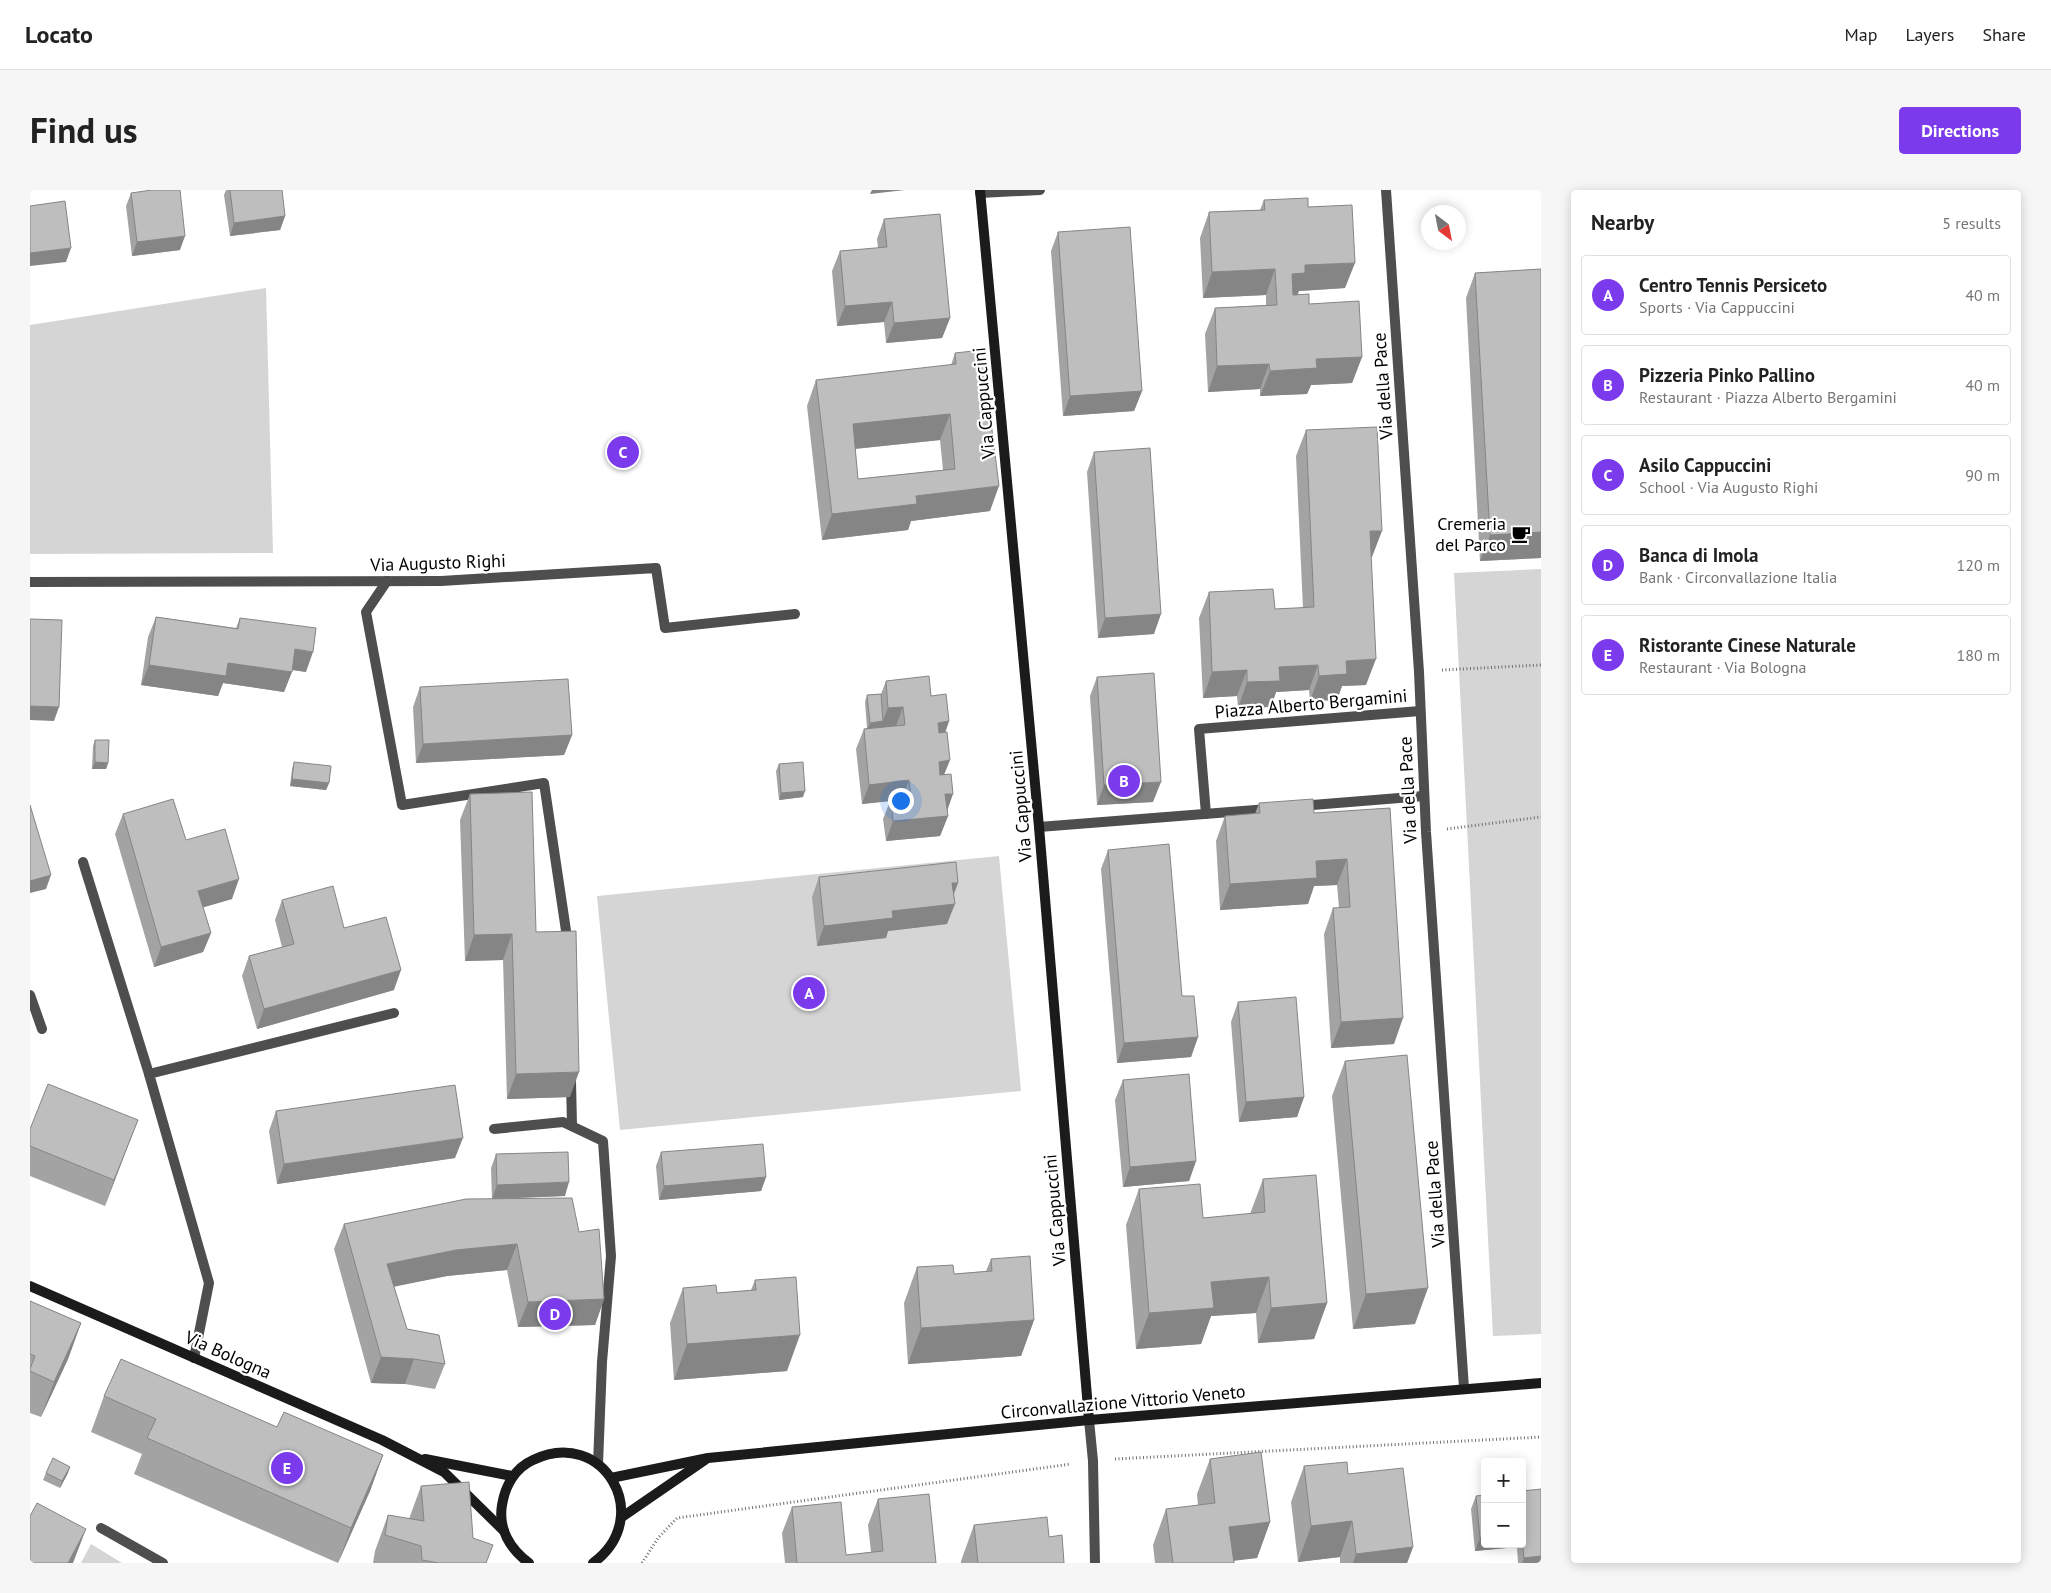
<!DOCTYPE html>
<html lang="en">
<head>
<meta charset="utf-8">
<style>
  :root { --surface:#fff; --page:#f6f6f6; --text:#222; --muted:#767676; --line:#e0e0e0; --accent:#7c3aed }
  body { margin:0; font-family:"PT Sans",sans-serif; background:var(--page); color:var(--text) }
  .controls { position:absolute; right:15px; bottom:15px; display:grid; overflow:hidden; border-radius:5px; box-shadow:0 2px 12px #0003 }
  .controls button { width:45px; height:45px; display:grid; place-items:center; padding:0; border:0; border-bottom:1px solid var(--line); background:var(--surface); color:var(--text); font:25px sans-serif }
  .compass { position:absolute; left:1391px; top:15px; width:45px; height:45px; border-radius:50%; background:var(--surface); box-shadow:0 2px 12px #0003; rotate:148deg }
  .you { position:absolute; left:870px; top:610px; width:18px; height:18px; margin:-12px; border:4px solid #fff; border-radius:50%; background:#1a73e8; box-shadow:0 0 0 8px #1a73e833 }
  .badge { display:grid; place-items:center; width:32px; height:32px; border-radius:50%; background:var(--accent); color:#fff; font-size:16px; font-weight:700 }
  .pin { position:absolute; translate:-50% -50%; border:2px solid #fff; box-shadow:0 1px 5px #0006 }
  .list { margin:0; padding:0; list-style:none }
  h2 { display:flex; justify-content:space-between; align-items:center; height:65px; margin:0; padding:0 20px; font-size:21px }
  h2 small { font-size:16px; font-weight:400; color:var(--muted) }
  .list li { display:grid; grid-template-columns:32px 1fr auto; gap:15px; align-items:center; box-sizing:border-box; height:80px; margin:0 10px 10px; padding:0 10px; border:1px solid var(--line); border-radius:5px }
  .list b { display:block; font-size:19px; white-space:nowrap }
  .list p { margin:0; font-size:16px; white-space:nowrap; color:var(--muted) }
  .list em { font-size:16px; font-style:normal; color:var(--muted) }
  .map { position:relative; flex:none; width:1511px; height:1373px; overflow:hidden; border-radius:5px }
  header { display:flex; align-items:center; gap:30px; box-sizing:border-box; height:70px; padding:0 25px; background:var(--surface); border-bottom:1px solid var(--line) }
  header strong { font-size:24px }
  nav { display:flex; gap:28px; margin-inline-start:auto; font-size:18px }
  .intro { display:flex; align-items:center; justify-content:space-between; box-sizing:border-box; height:120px; padding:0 30px }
  h1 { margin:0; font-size:35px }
  .button { padding:12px 22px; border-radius:5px; background:var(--accent); color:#fff; font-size:18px; font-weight:700 }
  main { display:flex; gap:30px; padding:0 30px }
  aside { flex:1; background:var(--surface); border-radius:5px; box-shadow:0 2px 12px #0003 }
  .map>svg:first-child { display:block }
  .green { fill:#d5d5d5 }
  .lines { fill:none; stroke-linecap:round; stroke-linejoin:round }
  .path { stroke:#707070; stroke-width:3; stroke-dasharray:1 2.5; stroke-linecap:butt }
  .service { stroke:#4e4e4e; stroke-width:10 }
  .pedestrian { stroke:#4e4e4e; stroke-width:10 }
  .minor { stroke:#4e4e4e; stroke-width:10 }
  .secondary { stroke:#1b1b1b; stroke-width:10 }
  .wall { fill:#a3a3a3; fill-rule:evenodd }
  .shaded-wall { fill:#858585 }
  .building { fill:#bebebe; stroke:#858585; fill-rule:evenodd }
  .labels { text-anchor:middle; stroke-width:4.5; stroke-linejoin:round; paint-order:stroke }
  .street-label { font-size:18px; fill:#000; stroke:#fff }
  .poi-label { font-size:18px; fill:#000; stroke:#fff; text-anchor:end }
</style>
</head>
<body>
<header>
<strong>Locato</strong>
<nav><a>Map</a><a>Layers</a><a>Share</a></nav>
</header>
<div class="intro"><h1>Find us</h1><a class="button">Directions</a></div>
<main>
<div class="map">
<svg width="1511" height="1373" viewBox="0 0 1511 1373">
  <rect width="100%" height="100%" fill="#fff"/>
  <g class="green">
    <polygon points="236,98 243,363 0,364 0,135"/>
    <polygon points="1511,379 1511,1144 1463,1146 1424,383"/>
    <polygon points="969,666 991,901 590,940 567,706"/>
    <polygon points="61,1354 92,1373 51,1373"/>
  </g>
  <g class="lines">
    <g class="path">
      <polyline points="1412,480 1511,475"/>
      <polyline points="1417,639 1511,627"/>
      <polyline points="1085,1269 1511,1247"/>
      <polyline points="612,1373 628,1348 647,1328 1041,1274"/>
    </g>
    <g class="service">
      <polyline points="53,672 119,884"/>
      <polyline points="0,805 12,839"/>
      <polyline points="164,1168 179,1093 119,884 364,823"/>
      <polyline points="71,1338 133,1373"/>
    </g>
    <polyline class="pedestrian" points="411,391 626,378 635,438 765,424"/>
    <g class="minor">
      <polyline points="1356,0 1389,482 1396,642 1434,1198"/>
      <polyline points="950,3 1010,0"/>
      <polyline points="357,391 336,422 372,615 514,593 538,754"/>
      <polyline points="0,392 411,391"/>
      <polyline points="1270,616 1394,606"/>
      <polyline points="1176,624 1169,539 1390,521"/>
      <polyline points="1009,637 1238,619"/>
      <polyline points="541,891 542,936"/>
      <polyline points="464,939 533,932 573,951 581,1066 572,1172 568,1274"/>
      <polyline points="1059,1230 1063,1271 1065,1373"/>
    </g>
    <g class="secondary">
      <polyline points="950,0 1009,637 1059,1230"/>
      <polyline points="0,1096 352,1250 414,1282 474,1341"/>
      <polyline points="395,1269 482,1286"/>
      <polyline points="581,1288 678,1268 1059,1230 1511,1193"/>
      <polyline points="592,1327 675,1270"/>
      <path d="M499 1373C480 1359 468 1339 472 1315 475 1296 485 1278 503 1270 573 1236 626 1327 563 1373"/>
    </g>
  </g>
  <g class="wall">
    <polygon points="196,0 252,0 255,26 250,40 200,46 194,5"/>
    <polygon points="101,3 150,60 102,66 96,16"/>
    <polygon points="1234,10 1278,17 1315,98 1269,101 1267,105 1279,114 1332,167 1322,193 1281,195 1277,204 1230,206 1230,199 1178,202 1175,144 1185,118 1236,115 1236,105 1173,108 1170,48 1179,22 1230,20"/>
    <polygon points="854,29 920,128 912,148 856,153 854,132 807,136 802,81 810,61 848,58 847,49"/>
    <polygon points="1028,42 1112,201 1104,221 1033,226 1021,61"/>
    <polygon points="1511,79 1511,368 1450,371 1436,108 1445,83"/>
    <path d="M925 163 960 321 881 331 878 340 792 350 777 216 786 190 921 175ZM910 250 913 280 828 289 825 259Z"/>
    <polygon points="1276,240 1342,367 1341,367 1336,495 1312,496 1307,510 1280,511 1279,500 1246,502 1241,517 1208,518 1207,506 1173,508 1169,428 1179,402 1245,419 1273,418 1266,266"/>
    <polygon points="1064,262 1124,444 1068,448 1057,282"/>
    <polygon points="126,427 206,438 210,428 276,482 262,480 254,502 193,493 188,506 111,495 118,447"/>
    <polygon points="1067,487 1123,612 1067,615 1060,506"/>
    <polygon points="856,491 901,506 919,531 915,543 914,585 918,626 910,646 856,651 853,629 860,611 832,614 826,559 834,539 837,538 835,512 837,505 851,504"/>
    <polygon points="390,497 542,545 534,565 386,573 383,517"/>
    <polygon points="65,550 78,573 76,579 62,579 63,556"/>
    <polygon points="264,572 299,593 296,600 260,596 262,579"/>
    <polygon points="749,574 773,607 749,610 746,581"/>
    <polygon points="440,604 506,742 540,907 477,909 473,770 435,771 430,630"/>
    <polygon points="1229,613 1284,623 1360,618 1364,854 1301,858 1294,744 1303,718 1309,718 1307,695 1284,696 1278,714 1190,720 1186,651 1195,626 1225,624"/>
    <polygon points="93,624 156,650 202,709 173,717 181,743 173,762 124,777 85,644"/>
    <polygon points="1078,660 1152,806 1168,847 1161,867 1087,873 1071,679"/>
    <polygon points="789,687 924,705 917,734 858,741 856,748 787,756 782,707"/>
    <polygon points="252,710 314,738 364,800 227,839 212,786 219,766 252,757 245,730"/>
    <polygon points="1208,812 1274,907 1267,927 1209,932 1201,832"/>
    <polygon points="1315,871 1385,1134 1323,1139 1302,906"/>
    <polygon points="1093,890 1166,971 1159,991 1093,997 1085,910"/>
    <polygon points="246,921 425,968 247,994 239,941"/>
    <polygon points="108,930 75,1016 0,986 0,939"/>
    <polygon points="631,962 736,987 731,1001 629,1010 626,976"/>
    <polygon points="466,964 535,1006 462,1009 461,978"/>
    <polygon points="1233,989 1297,1113 1284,1149 1228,1153 1226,1123 1181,1126 1171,1154 1106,1159 1096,1035 1109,999 1173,1028 1220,1024"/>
    <polygon points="314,1034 549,1042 574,1109 565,1135 488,1137 477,1080 417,1086 364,1096 377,1139 415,1174 405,1199 375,1194 341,1193 304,1059"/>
    <polygon points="961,1069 1004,1130 991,1166 878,1174 874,1113 887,1077 924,1084 956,1081"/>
    <polygon points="725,1090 757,1181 644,1190 640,1133 653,1098 687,1103 721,1100"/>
    <polygon points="0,1111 51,1133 38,1169 11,1227 0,1223"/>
    <polygon points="74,1206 247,1237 353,1265 340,1301 308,1373 104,1284 112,1264 61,1242"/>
    <polygon points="1180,1269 1240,1332 1227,1368 1204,1370 1204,1373 1125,1373 1123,1355 1136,1319 1168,1316 1167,1304"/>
    <polygon points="1274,1276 1318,1284 1383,1357 1377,1373 1310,1373 1310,1367 1268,1372 1261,1312"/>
    <polygon points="16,1283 38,1283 30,1298 13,1290"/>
    <polygon points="391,1296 443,1348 456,1373 343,1373 345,1361 358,1325 379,1329"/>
    <polygon points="1492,1301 1511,1373 1488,1373 1487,1357 1445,1361 1441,1319 1446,1306 1455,1354 1492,1354"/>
    <polygon points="848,1309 906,1373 755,1373 752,1343 762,1317 816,1365 841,1362 838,1335"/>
    <polygon points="944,1335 1019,1347 1034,1373 931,1373 931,1371"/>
  </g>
  <g class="shaded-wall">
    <polygon points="842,0 875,0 840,4"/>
    <polygon points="255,26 250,40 200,46 204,33"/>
    <polygon points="155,46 150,60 102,66 107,52"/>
    <polygon points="41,58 36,72 0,76 0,63"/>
    <polygon points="1325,73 1315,98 1269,101 1266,109 1253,110 1262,84 1275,75"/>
    <polygon points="1245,79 1236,105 1173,108 1182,82"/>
    <polygon points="862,112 854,132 807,136 815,116"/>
    <polygon points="920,128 912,148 856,153 864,133"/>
    <polygon points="1332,167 1322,193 1281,195 1277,204 1230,206 1240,181 1286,169"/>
    <polygon points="1239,174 1230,199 1178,202 1187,176"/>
    <polygon points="1112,201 1104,221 1033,226 1040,206"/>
    <polygon points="920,224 910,250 813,260 823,234"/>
    <polygon points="969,296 960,321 881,331 878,340 792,350 802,324 886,306"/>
    <polygon points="1340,341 1352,341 1342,367 1331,367"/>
    <polygon points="1511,342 1511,368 1450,371 1460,345"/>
    <polygon points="1131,424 1124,444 1068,448 1075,428"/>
    <polygon points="265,459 283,462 276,482 258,479"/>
    <polygon points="1346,469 1336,495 1312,496 1307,510 1280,511 1289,486 1316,471"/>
    <polygon points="198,473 262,482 254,502 193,493 188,506 111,495 119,475"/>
    <polygon points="1288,475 1279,500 1246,502 1241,517 1208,518 1217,492 1249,477"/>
    <polygon points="1217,480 1207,506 1173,508 1182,482"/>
    <polygon points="0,516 29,517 24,531 0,530"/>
    <polygon points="873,517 866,536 837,540 840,533 853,531 858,518"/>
    <polygon points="919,531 912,551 901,553 908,533"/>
    <polygon points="542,545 534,565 386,573 393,554"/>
    <polygon points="920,570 912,590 902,591 909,572"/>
    <polygon points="65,572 78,573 76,579 62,579"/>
    <polygon points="262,589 299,593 296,600 260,596"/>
    <polygon points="879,590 872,610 861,609 860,611 832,614 839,595"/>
    <polygon points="1131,592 1123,612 1067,615 1074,595"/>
    <polygon points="775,601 773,607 749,610 751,603"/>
    <polygon points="915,604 923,604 916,624"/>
    <polygon points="918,626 910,646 856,651 863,631"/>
    <polygon points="1317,669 1307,695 1284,696 1278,714 1190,720 1200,694 1286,671"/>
    <polygon points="21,685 16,699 0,703 0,691"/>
    <polygon points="209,689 202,709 161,721 168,701"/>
    <polygon points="922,693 928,693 921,712"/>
    <polygon points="925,714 917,734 858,741 856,748 787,756 794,736 862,721"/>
    <polygon points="181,743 173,762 124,777 131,757"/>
    <polygon points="482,744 473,770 435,771 444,745"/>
    <polygon points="371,780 364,800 227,839 234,819"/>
    <polygon points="1373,828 1364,854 1301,858 1311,832"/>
    <polygon points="1168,847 1161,867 1087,873 1094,853"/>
    <polygon points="549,882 540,907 477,909 486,884"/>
    <polygon points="1274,907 1267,927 1209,932 1216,912"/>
    <polygon points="108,930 98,955 75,1016 84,990"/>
    <polygon points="433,948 425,968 247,994 254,974"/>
    <polygon points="1166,971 1159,991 1093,997 1100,977"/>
    <polygon points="736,987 731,1001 629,1010 634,996"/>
    <polygon points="539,992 535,1006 462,1009 467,995"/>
    <polygon points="487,1054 477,1080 417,1086 348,1100 357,1074 426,1060"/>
    <polygon points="1239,1087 1226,1123 1181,1126 1171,1154 1106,1159 1119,1123 1181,1092"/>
    <polygon points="1398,1098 1385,1134 1323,1139 1336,1104"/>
    <polygon points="574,1109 565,1135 488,1137 498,1112"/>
    <polygon points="1297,1113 1284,1149 1228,1153 1241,1118"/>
    <polygon points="1004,1130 991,1166 878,1174 891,1138"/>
    <polygon points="51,1133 38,1169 11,1227 24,1192"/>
    <polygon points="770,1145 757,1181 644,1190 657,1154"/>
    <polygon points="351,1167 384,1169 375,1194 341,1193"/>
    <polygon points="353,1265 340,1301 308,1373 321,1338"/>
    <polygon points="40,1277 38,1283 30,1298 32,1291"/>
    <polygon points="1322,1331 1310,1367 1268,1372 1281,1336"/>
    <polygon points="1240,1332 1227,1368 1186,1373 1199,1337"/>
    <polygon points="56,1339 43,1373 38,1373"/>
    <polygon points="1455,1347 1455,1354 1488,1354 1487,1357 1445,1361 1450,1348"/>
    <polygon points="1383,1357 1377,1373 1323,1373 1326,1364"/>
    <polygon points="1511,1366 1511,1373 1492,1373 1494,1368"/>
  </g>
  <g class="building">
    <polygon points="122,0 150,0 155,46 107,52 101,3"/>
    <polygon points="200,0 252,0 255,26 204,33"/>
    <polygon points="1278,8 1278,17 1322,15 1325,73 1275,75 1275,83 1262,84 1263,105 1279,104 1279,114 1329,111 1332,167 1286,169 1287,178 1240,181 1239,174 1187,176 1185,118 1247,115 1245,79 1182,82 1179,22 1235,20 1234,10"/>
    <polygon points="35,11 41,58 0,63 0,16"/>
    <polygon points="910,24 920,128 864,133 862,112 815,116 810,61 857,57 854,29"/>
    <polygon points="1100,37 1112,201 1040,206 1028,42"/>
    <polygon points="1511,79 1511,342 1460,345 1445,83"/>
    <path d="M952 160 969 296 886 306 887 314 802 324 786 190 926 174 925 163ZM920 224 925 279 828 289 823 234Z"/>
    <polygon points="1347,237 1352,341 1340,341 1346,469 1316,471 1317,484 1289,486 1288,475 1249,477 1250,491 1217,492 1217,480 1182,482 1179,402 1243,399 1245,419 1284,417 1276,240"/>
    <polygon points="1120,258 1131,424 1075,428 1064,262"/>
    <polygon points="126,427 208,439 210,428 286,438 283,462 265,459 262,482 198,473 196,486 119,475"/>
    <polygon points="0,429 32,430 29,517 0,516"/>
    <polygon points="1124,483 1131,592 1074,595 1067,487"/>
    <polygon points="899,486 901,506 916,504 919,531 908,533 909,543 917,542 920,570 909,572 910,585 921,584 923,604 915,604 918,626 863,631 861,609 881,607 879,590 839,595 834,539 875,535 873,517 858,518 856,491"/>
    <polygon points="538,489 542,545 393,554 390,497"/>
    <polygon points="851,504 853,531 840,533 837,505"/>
    <polygon points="65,550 79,550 78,573 65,572"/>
    <polygon points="264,572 301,576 299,593 262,589"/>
    <polygon points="773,572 775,601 751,603 749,574"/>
    <polygon points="502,602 506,742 546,741 549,882 486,884 482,744 444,745 440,604"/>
    <polygon points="143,609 156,650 195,639 209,689 168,701 181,743 131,757 93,624"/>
    <polygon points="1283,609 1284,623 1360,618 1373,828 1311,832 1303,718 1320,717 1317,669 1286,671 1287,688 1200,694 1195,626 1230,623 1229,613"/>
    <polygon points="0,615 21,685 0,691"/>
    <polygon points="1139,654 1152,806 1164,806 1168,847 1094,853 1078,660"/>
    <polygon points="926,672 928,693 922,693 925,714 862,721 863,728 794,736 789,687"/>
    <polygon points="303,696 314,738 356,727 371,780 234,819 219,766 264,754 252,710"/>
    <polygon points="1266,807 1274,907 1216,912 1208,812"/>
    <polygon points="1377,865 1398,1098 1336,1104 1315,871"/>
    <polygon points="1159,884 1166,971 1100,977 1093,890"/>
    <polygon points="18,894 108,930 84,990 0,956 0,939"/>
    <polygon points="425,895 433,948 254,974 246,921"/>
    <polygon points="733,954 736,987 634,996 631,962"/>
    <polygon points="538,962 539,992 467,995 466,964"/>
    <polygon points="1286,985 1297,1113 1241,1118 1239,1087 1181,1092 1184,1118 1119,1123 1109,999 1170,994 1173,1028 1235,1022 1233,989"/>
    <polygon points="542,1008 549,1042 569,1039 574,1109 498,1112 487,1054 426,1060 357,1074 377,1139 409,1145 415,1174 384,1169 351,1167 314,1034 436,1009"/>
    <polygon points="1000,1066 1004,1130 891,1138 887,1077 923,1075 924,1084 962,1081 961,1069"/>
    <polygon points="766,1087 770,1145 657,1154 653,1098 686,1095 687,1103 726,1100 725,1090"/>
    <polygon points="0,1111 51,1133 24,1192 0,1181 0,1179 5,1166 0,1164"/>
    <polygon points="91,1169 247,1237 254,1222 353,1265 321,1338 117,1248 126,1229 74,1206"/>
    <polygon points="1231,1262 1240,1332 1199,1337 1204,1373 1143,1373 1136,1319 1185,1313 1180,1269"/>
    <polygon points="23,1268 40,1277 32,1291 16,1283"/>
    <polygon points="1317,1272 1318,1284 1373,1278 1383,1357 1326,1364 1322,1331 1281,1336 1274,1276"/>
    <polygon points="439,1292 443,1348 463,1355 456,1373 409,1373 392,1370 391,1356 355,1345 358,1325 394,1331 391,1296"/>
    <polygon points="1511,1299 1511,1366 1494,1368 1492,1348 1492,1301"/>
    <polygon points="899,1304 906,1373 767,1373 762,1317 811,1312 816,1365 853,1361 848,1309"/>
    <polygon points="1455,1305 1455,1347 1450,1348 1446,1306"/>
    <polygon points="7,1313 56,1339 38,1373 0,1373 0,1326"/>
    <polygon points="1017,1327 1019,1347 1032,1345 1034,1373 948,1373 944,1335"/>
  </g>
  <defs>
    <g id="cafe-bare" transform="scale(1.5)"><path d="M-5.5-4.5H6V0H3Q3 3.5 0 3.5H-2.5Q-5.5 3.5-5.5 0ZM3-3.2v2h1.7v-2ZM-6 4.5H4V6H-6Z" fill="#000" stroke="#fff" stroke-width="2.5" paint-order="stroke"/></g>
  </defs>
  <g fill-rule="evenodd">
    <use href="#cafe-bare" x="1491" y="344"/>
  </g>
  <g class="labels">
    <g class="street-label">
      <text transform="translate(1353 196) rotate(-94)" y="6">Via della Pace</text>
      <text transform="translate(954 213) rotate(-95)" y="6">Via Cappuccini</text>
      <text transform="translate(408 373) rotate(-2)" y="6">Via Augusto Righi</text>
      <text transform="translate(1281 514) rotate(-5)" y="6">Piazza Alberto Bergamini</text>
      <text transform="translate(1378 600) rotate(-93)" y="6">Via della Pace</text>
      <text transform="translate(991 616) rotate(-95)" y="6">Via Cappuccini</text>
      <text transform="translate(1405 1004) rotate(-94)" y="6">Via della Pace</text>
      <text transform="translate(1025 1020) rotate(-95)" y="6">Via Cappuccini</text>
      <text transform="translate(198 1165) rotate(24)" y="6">Via Bologna</text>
      <text transform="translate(1093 1212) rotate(-5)" y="6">Circonvallazione Vittorio Veneto</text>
    </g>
    <g class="poi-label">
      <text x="1476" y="340">Cremeria<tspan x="1476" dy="21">del Parco</tspan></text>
    </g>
  </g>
</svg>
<div class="controls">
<button>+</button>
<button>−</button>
</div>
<svg class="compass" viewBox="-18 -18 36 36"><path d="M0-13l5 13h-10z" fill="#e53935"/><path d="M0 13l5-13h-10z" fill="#767676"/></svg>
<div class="you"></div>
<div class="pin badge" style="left:779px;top:803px">A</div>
<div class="pin badge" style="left:1094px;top:591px">B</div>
<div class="pin badge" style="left:593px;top:262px">C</div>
<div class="pin badge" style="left:525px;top:1124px">D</div>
<div class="pin badge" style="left:257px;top:1278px">E</div>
</div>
<aside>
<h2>Nearby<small>5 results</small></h2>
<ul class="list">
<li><span class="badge">A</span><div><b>Centro Tennis Persiceto</b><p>Sports · Via Cappuccini</p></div><em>40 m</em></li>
<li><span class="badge">B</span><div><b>Pizzeria Pinko Pallino</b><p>Restaurant · Piazza Alberto Bergamini</p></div><em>40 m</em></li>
<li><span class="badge">C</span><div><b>Asilo Cappuccini</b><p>School · Via Augusto Righi</p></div><em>90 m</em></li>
<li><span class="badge">D</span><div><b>Banca di Imola</b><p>Bank · Circonvallazione Italia</p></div><em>120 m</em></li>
<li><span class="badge">E</span><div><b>Ristorante Cinese Naturale</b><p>Restaurant · Via Bologna</p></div><em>180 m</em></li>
</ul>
</aside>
</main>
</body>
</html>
